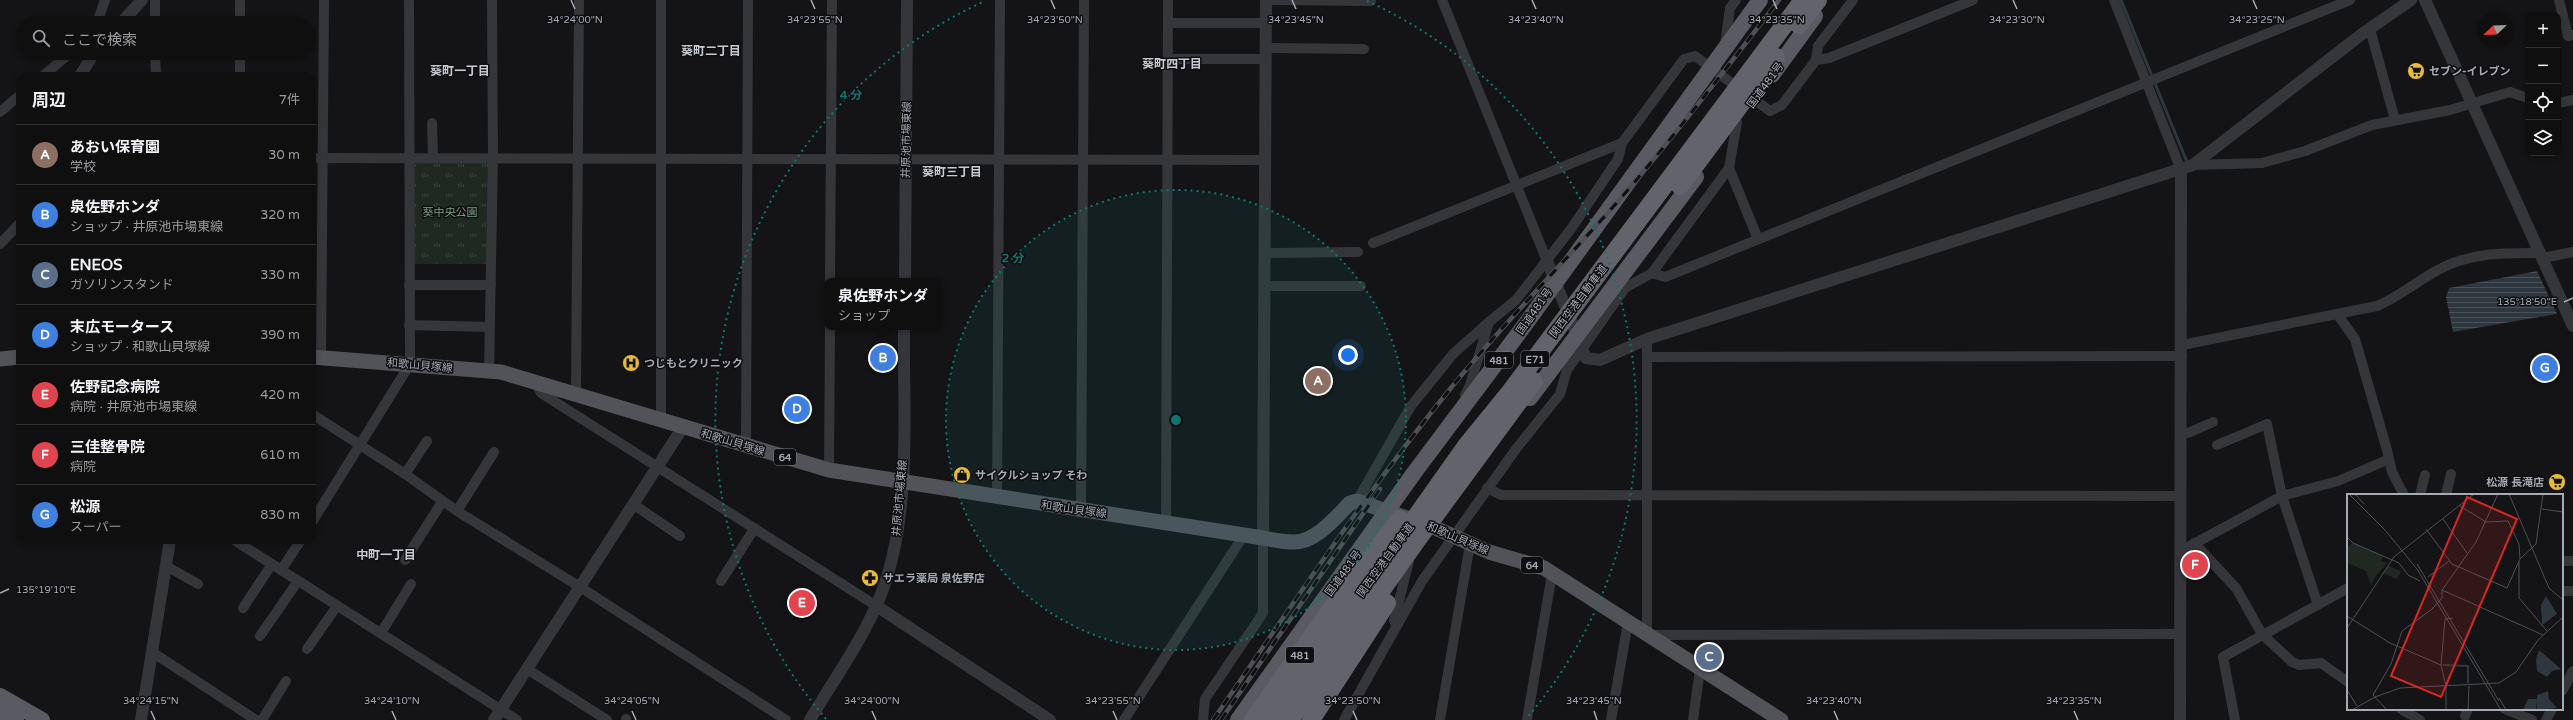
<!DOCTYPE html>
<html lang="ja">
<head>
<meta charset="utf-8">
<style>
  :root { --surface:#0f0f10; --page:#181819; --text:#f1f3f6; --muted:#9b9c9f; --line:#2f2f30; --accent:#0f766e }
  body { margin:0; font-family:"Varela Round","Noto Sans JP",sans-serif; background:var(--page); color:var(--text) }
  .controls { position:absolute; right:12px; top:12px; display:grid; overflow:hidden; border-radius:8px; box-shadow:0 2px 6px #0003 }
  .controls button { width:36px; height:36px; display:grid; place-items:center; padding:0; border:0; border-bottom:1px solid var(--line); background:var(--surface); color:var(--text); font:20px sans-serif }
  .compass { position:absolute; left:2477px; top:12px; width:36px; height:36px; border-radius:50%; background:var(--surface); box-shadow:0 2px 6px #0003; rotate:247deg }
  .you { position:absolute; left:1348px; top:355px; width:14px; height:14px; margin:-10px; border:3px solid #fff; border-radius:50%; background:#1a73e8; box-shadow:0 0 0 6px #1a73e833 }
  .badge { display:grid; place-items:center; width:26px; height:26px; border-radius:50%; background:var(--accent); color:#fff; font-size:13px; font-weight:700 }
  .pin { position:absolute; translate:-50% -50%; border:2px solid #fff; box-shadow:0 1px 4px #0006 }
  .popup { position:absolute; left:824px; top:278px; width:118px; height:52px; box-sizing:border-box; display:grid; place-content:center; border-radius:8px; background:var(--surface); filter:drop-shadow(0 1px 3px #0005); font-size:13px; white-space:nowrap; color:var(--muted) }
  .popup b { font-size:15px; color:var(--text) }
  .popup::after { content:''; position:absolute; left:50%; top:100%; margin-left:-8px; border:8px solid transparent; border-top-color:var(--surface) }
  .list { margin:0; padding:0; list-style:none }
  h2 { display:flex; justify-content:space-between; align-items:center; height:52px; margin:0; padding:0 16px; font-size:17px }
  h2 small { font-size:13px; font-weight:400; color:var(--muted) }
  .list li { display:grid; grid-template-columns:26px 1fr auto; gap:12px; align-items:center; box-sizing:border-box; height:60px; padding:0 16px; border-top:1px solid var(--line) }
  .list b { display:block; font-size:15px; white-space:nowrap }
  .list p { margin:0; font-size:13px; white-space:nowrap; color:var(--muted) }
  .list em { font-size:13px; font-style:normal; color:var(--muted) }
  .icon { flex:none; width:22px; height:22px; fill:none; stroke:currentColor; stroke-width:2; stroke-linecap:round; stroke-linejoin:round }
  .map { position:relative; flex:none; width:2573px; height:720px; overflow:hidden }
  .search { position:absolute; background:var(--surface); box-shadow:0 2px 6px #0003; left:16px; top:16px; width:300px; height:44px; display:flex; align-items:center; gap:10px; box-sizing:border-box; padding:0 14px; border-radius:22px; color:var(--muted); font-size:15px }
  .panel { position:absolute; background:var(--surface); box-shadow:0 2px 6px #0003; left:16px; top:72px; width:300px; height:472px; border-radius:12px }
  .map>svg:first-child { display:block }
  .grass { fill:url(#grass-tufts) }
  .water { fill:url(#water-rules) }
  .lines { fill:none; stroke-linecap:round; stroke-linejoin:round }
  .stream { stroke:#2e363e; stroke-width:3 }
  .minor { stroke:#35363a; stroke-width:10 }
  .tertiary { stroke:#35363a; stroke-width:12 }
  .primary { stroke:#515359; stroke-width:15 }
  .trunk { stroke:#5a5b62; stroke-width:16 }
  .rail-casing { stroke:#4e5055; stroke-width:4.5 }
  .rail { stroke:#0f0f11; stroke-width:3; stroke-dasharray:9; stroke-linecap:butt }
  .motorway-bridge { stroke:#62636b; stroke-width:18 }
  .ticks { fill:none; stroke:#a6aab5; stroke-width:1.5 }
  .ring { fill:none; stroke:#0f766e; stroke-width:2; stroke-dasharray:2 4 }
  .labels { text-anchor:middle; stroke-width:3; stroke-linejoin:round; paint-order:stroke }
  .shield { fill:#0f0f11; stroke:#797c84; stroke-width:1 }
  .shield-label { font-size:10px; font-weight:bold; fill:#a6aab5 }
  .poi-label { font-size:11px; font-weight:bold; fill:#a6aab5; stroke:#0f0f11; text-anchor:start }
  .street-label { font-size:11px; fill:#a6aab5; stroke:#0f0f11 }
  .park-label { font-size:11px; fill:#7e9f83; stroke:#0f0f11 }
  .neighbourhood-label { font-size:12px; font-weight:bold; fill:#c7c9d1; stroke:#0f0f11 }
  .inset-river { fill:none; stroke:#2e363e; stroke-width:2 }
  .inset-road { fill:none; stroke:#4e5056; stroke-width:1 }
  .view { fill:#d62828; fill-opacity:0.15; stroke:#d62828; stroke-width:2 }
  .inset-edge { fill:none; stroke:#a6aab5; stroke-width:2 }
  .ticks-label { font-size:10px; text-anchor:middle; fill:#a6aab5; stroke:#0f0f11; stroke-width:3; stroke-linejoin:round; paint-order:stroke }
  .centre { fill:#0f766e; stroke:#0f0f11; stroke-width:2 }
  .ring-label { font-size:12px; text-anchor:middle; font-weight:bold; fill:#0f766e; stroke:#0f0f11; stroke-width:3; stroke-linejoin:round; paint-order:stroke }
</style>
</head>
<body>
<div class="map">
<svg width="2573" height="720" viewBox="0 0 2573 720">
  <defs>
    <pattern id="grass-tufts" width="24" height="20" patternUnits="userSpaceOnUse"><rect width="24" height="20" fill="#202822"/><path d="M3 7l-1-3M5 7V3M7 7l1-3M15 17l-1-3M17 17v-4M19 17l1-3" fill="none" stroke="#3d4440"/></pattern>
    <pattern id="water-rules" width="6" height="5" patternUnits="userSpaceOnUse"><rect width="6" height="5" fill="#2e363e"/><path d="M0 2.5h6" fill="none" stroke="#495058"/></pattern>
  </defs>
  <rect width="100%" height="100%" fill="#141416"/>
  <polygon class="grass" points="412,160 488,161 488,264 412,264"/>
  <polygon class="water" points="2537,271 2557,314 2453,332 2446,297 2449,288"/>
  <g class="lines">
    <polyline class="stream" points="2121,0 2187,162"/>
    <g class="minor">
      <polyline points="155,0 155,23"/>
      <polyline points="1266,0 1371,1"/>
      <polyline points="1442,0 1547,261"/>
      <polyline points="2114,0 2181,170"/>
      <polyline points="2559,0 2568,36 2573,35"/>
      <polyline points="97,23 105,0"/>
      <polyline points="240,23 240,0"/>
      <polyline points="1168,23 1265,23"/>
      <polyline points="2370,29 2395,120"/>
      <polyline points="1725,45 1730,8 1736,0"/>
      <polyline points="1265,48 1364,49"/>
      <polyline points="155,53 156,76"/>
      <polyline points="1168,59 1265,59"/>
      <polyline points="1816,60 1829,58 1973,0"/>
      <polyline points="43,76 70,53"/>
      <polyline points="240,76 240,53"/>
      <polyline points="2558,103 2573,100"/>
      <polyline points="0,112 20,95"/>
      <polyline points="432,123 433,157"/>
      <polyline points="312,158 1265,160"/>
      <polyline points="2193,165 2262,163 2305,151 2372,125 2450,110 2510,92 2528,98"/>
      <polyline points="1729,168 1758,239"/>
      <polyline points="1373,243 1622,143 1684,59 1695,56 1770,111 1782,105 1816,60 1818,46 1853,0"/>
      <polyline points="0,244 20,223"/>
      <polyline points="1264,253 1358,252"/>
      <polyline points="2543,258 2573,252"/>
      <polyline points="1652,273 1665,277 2350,0"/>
      <polyline points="830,281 832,0"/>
      <polyline points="409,285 491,285"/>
      <polyline points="1264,286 1361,286"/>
      <polyline points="2337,314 2355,339 2387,450 2392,472 2404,495"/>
      <polyline points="409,325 489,327"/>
      <polyline points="1647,339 1647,635 2181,634"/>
      <path d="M2182 345 2377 306C2399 297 2417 281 2438 270 2470 252 2506 253 2541 253"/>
      <polyline points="321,357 324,0"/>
      <polyline points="1647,357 2182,356"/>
      <polyline points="489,371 493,157 492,0"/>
      <polyline points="534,380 541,393 875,605"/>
      <polyline points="576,393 579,0"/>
      <polyline points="1465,395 1470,385 1489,322 1516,300 1571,229 1618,159 1622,143"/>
      <polyline points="312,414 405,474 457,511 580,587 786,720"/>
      <polyline points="661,419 661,0"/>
      <polyline points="2181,432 2188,433 2213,422"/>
      <polyline points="746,445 748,0"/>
      <polyline points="2217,445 2267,424 2282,496 2318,605"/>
      <polyline points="829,470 830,327"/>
      <polyline points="405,474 427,441"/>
      <polyline points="1487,488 1501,495 2181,496"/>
      <polyline points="2420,495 2425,475"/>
      <polyline points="2446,495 2451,474"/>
      <polyline points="997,498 1000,0"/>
      <polyline points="1357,501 1411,406 1453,354 1489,322"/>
      <polyline points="633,504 680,536"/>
      <polyline points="1081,509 1084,0"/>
      <polyline points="457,511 494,452"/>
      <polyline points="312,522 410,364 409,0"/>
      <polyline points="1166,523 1168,0"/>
      <polyline points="234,540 517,720"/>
      <polyline points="2194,543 2236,588 2262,634 2292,662 2299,665 2321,663 2348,682"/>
      <polyline points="2181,551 2282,496 2338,481 2387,460"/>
      <polyline points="405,560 442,502"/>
      <polyline points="2562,561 2573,561"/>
      <polyline points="166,566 198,584"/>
      <polyline points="281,570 301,540"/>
      <polyline points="721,581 754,529"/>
      <polyline points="2562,591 2573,591"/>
      <polyline points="243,608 272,564"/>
      <polyline points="1394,621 1409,561"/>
      <polyline points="381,633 411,584"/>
      <polyline points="260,636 298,581"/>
      <polyline points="307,649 337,606"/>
      <polyline points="152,652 256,720"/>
      <polyline points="527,669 607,720"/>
      <polyline points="2562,691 2573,671"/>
      <polyline points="2401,709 2420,720"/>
      <polyline points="2505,709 2532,720"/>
      <polyline points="2465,716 2468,709"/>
      <polyline points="262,720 286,681"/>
      <polyline points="626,720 626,719"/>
      <polyline points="1124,720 1244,535"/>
      <polyline points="1203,720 1205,699 1263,613 1263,538"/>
      <polyline points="1344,720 1422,581 1516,449 1560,394 1567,370 1582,349 1625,288 1652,273 1729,168 1737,122"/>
      <polyline points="1440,720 1470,544"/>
      <polyline points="1527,720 1551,580 1554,574"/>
      <polyline points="1611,720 1628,622"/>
      <polyline points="1693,720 1700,669"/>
      <polyline points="2235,720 2223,657 2348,588"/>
      <polyline points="2546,720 2552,709"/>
    </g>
    <g class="tertiary">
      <polyline points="2425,0 2573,326"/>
      <polyline points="121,23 142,0"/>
      <polyline points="80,76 94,53"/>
      <polyline points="1547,261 1586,358 1600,360 1647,339 2193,165 2362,34 2411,0"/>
      <polyline points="905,281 907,0"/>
      <polyline points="1263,538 1266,0"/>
      <polyline points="875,605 1050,720"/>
      <polyline points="141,720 170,540"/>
      <polyline points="494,720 683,427"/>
      <path d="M810 720C837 674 873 626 888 574 911 495 903 408 904 327"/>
      <polyline points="2180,720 2181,170"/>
    </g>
    <g class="primary">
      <path d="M312 357 501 372 829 470 1263 538C1273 540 1284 542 1294 542 1316 542 1336 517 1350 503L1357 501 1433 527 1489 552 1544 568 1781 720"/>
      <polyline points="0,359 20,357"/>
    </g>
    <g class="trunk">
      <polyline points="1772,75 1815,16"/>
      <polyline points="1530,398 1696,177"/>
      <polyline points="0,696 42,720"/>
      <polyline points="0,711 16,720"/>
      <polyline points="1238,720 1414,473 1527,322 1760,0"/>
    </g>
    <g class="rail-casing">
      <g id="rail">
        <path d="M1213 720C1289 610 1362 498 1446 394 1503 323 1568 259 1627 191 1680 129 1729 65 1779 0"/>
        <polyline points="1221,720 1380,489"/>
      </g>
    </g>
    <use href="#rail" class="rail"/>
    <g class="motorway-bridge">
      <polyline points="1799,25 1818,0"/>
      <polyline points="1680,186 1776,57"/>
      <polyline points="1253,720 1354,577 1400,519"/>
      <polyline points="1272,720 1466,446 1510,392 1803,0"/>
      <polyline points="1290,720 1420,536 1534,381"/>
      <polyline points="1311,720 1387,603"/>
    </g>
  </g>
  <path class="ticks" d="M571 0 575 9M811 0 815 9M1051 0 1055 9M1292 0 1296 9M1532 0 1536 9M1773 0 1777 9M2013 0 2017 9M2253 0 2257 9M2564 302 2573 298M0 593 9 589M151 711 155 720M392 711 396 720M632 711 636 720M872 711 876 720M1113 711 1117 720M1353 711 1357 720M1594 711 1597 720M1834 711 1838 720M2074 711 2078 720"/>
  <circle cx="1176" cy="420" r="230" fill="#0f766e" fill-opacity=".12"/>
  <g class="ring">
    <circle cx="1176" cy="420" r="230"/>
    <path d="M826 719A460 460 0 0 1 985 1M1367 1A460 460 0 0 1 1526 719"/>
  </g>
  <defs>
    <g id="supermarket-disc" transform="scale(0.9)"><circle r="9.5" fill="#e8ba3a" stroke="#0f0f11"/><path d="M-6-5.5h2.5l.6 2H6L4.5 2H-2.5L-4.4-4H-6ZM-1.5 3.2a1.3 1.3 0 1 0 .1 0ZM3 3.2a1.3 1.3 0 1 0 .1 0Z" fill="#111"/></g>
    <g id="hospital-disc" transform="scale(0.9)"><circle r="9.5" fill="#e8ba3a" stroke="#0f0f11"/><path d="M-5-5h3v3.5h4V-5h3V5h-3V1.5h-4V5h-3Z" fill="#111"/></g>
    <g id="shop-disc" transform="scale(0.9)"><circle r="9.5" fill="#e8ba3a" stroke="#0f0f11"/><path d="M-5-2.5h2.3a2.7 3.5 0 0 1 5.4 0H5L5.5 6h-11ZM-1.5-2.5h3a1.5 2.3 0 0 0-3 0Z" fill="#111"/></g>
    <g id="pharmacy-disc" transform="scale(0.9)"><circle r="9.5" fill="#e8ba3a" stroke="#0f0f11"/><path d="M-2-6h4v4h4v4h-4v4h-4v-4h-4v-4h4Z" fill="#111"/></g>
  </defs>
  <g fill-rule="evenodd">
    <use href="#supermarket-disc" x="2416" y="71"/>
    <use href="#hospital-disc" x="631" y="363"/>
    <use href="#shop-disc" x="962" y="475"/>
    <use href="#supermarket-disc" x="2557" y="482"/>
    <use href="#pharmacy-disc" x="870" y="578"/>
  </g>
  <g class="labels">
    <g class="shield">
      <rect x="1521" y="351" width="28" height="16" rx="3"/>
      <rect x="1485" y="352" width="28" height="16" rx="3"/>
      <rect x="774" y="449" width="22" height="16" rx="3"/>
      <rect x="1521" y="557" width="22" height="16" rx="3"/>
      <rect x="1286" y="647" width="28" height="16" rx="3"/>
    </g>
    <g class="shield-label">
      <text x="1535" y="363">E71</text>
      <text x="1499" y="364">481</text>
      <text x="785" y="461">64</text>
      <text x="1532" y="569">64</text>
      <text x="1300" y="659">481</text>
    </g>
    <g class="poi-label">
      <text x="2429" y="75">セブン-イレブン</text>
      <text x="644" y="367">つじもとクリニック</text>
      <text x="975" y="479">サイクルショップ そわ</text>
      <text x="2544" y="486" text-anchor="end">松源 長滝店</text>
      <text x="883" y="582">サエラ薬局 泉佐野店</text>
    </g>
    <g class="street-label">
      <text transform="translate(1765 85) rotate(-54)" y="4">国道481号</text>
      <text transform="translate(906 140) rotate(-89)" y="4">井原池市場東線</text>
      <text transform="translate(1578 301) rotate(-53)" y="4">関西空港自動車道</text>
      <text transform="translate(1534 311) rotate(-55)" y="4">国道481号</text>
      <text transform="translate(420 365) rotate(5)" y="4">和歌山貝塚線</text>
      <text transform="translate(733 442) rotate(17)" y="4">和歌山貝塚線</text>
      <text transform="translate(899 498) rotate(-85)" y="4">井原池市場東線</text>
      <text transform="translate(1074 509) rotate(8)" y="4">和歌山貝塚線</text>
      <text transform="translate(1458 538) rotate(23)" y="4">和歌山貝塚線</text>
      <text transform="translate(1385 560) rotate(-54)" y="4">関西空港自動車道</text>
      <text transform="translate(1343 573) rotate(-54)" y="4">国道481号</text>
    </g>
    <g class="park-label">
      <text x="450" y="216">葵中央公園</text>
    </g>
    <g class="neighbourhood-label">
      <text x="711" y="55">葵町二丁目</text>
      <text x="1172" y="68">葵町四丁目</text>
      <text x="460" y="75">葵町一丁目</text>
      <text x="952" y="176">葵町三丁目</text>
      <text x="386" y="559">中町一丁目</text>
    </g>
  </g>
  <g transform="translate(2347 494)">
    <rect width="216" height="216" fill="#141416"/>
    <path d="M5 49 36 62 34 67 40 69 28 83 24 91 19 77 0 69V54ZM41 72 54 77 50 85 36 79Z" fill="#202822"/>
    <path d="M199 102 210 120 195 131 194 111ZM192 156 214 175 205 177 200 183 190 177 189 165ZM201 197 202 205 210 214 190 216V201ZM181 205H190L189 216H176Z" fill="#2e363e"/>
    <path class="inset-river" d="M96 171 121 172V189"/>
    <path class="inset-road" d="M2 0 38 36 70 75 154 216M8 0 17 10M162 0 202 94 216 106M113 12 139 28 161 27 172 50 173 65M195 15 216 18M96 25 120 59M79 35 105 70 160 94 173 65 189 50 196 0M0 43 6 49 52 69 61 81 73 87M172 68V104L200 137M70 70 152 207M81 83 102 67M95 96 196 141M0 122 43 149 94 171M0 134 47 63 127 0M0 196 10 212M28 203 53 194 152 189 169 178 191 146 216 123M152 204 159 216M5 216 28 203M40 216 26 201 44 170 55 137 85 115 95 104V96L129 48 151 0M99 216V192L94 171 98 125 106 124M121 216 122 192"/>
    <path class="view" d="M120 3 170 25 94 203 44 182Z"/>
    <rect width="216" height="216" class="inset-edge"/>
  </g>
  <g class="ticks-label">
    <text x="575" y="23">34°24'00"N</text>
    <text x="815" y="23">34°23'55"N</text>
    <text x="1055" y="23">34°23'50"N</text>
    <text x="1296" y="23">34°23'45"N</text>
    <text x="1536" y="23">34°23'40"N</text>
    <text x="1777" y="23">34°23'35"N</text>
    <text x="2017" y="23">34°23'30"N</text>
    <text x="2257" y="23">34°23'25"N</text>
    <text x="2527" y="305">135°18'50"E</text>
    <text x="46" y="593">135°19'10"E</text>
    <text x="151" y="704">34°24'15"N</text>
    <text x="392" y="704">34°24'10"N</text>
    <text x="632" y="704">34°24'05"N</text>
    <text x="872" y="704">34°24'00"N</text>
    <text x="1113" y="704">34°23'55"N</text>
    <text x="1353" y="704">34°23'50"N</text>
    <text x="1594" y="704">34°23'45"N</text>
    <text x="1834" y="704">34°23'40"N</text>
    <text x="2074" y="704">34°23'35"N</text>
  </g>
  <circle cx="1176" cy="420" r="6" class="centre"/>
  <g class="ring-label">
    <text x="851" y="99">4 分</text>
    <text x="1013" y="262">2 分</text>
  </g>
</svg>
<div class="controls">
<button>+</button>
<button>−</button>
<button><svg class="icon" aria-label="locate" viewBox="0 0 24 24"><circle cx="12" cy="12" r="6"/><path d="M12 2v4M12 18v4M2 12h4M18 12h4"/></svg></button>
<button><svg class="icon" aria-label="layers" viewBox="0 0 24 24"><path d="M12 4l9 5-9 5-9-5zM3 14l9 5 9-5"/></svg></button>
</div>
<svg class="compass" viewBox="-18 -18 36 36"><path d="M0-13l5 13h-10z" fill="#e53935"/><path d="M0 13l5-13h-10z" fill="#9b9c9f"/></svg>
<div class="you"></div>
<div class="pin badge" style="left:1318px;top:381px;background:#8d6e63">A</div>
<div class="pin badge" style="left:883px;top:358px;background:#3f7fe0">B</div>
<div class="popup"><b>泉佐野ホンダ</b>ショップ</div>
<div class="pin badge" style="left:1709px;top:657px;background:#5c6f8a">C</div>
<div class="pin badge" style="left:797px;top:409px;background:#3f7fe0">D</div>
<div class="pin badge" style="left:802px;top:603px;background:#e0444e">E</div>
<div class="pin badge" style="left:2195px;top:565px;background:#e0444e">F</div>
<div class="pin badge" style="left:2545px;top:368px;background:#3f7fe0">G</div>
<div class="search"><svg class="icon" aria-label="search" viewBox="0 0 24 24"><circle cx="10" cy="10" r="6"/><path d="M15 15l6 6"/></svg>ここで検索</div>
<section class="panel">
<h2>周辺<small>7件</small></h2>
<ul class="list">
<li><span class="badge" style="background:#8d6e63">A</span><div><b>あおい保育園</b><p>学校</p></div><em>30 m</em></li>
<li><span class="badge" style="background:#3f7fe0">B</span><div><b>泉佐野ホンダ</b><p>ショップ · 井原池市場東線</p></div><em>320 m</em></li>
<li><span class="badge" style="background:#5c6f8a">C</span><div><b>ENEOS</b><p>ガソリンスタンド</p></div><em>330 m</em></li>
<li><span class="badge" style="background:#3f7fe0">D</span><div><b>末広モータース</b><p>ショップ · 和歌山貝塚線</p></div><em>390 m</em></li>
<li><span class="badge" style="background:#e0444e">E</span><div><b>佐野記念病院</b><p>病院 · 井原池市場東線</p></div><em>420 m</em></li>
<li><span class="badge" style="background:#e0444e">F</span><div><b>三佳整骨院</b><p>病院</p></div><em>610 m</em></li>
<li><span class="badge" style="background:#3f7fe0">G</span><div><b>松源</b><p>スーパー</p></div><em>830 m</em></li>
</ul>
</section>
</div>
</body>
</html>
